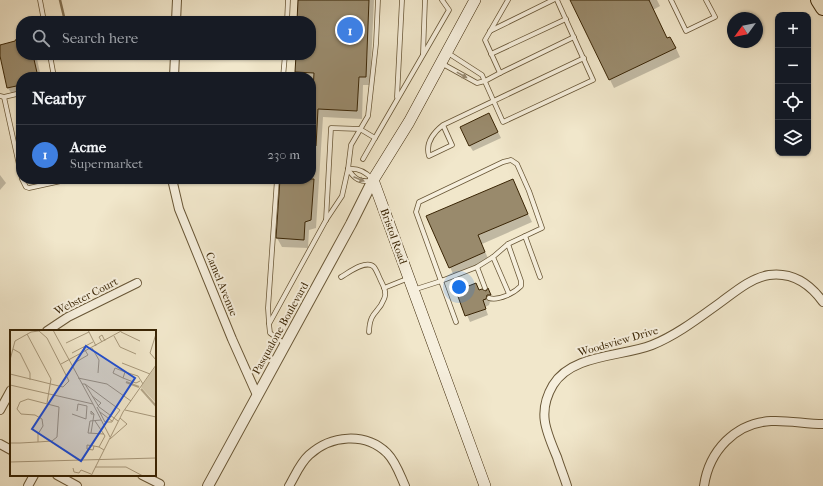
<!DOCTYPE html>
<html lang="en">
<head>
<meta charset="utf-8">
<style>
  :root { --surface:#171b24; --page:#242831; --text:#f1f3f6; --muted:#9ea1a6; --line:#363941; --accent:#0f766e }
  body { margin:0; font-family:"IM FELL French Canon",serif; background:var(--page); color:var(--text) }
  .controls { position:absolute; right:12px; top:12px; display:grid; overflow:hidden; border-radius:8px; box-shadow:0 1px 3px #0004 }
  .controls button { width:36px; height:36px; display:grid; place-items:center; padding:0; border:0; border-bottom:1px solid var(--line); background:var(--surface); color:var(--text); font:20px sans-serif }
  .compass { position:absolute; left:727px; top:12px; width:36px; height:36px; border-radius:50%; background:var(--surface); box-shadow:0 1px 3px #0004; rotate:237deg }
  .you { position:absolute; left:459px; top:287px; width:14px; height:14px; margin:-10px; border:3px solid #fff; border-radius:50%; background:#1a73e8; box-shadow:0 0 0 6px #1a73e833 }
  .badge { display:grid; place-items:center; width:26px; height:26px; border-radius:50%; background:var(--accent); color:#fff; font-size:13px; font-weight:700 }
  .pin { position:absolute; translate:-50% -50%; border:2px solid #fff; box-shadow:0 1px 4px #0006 }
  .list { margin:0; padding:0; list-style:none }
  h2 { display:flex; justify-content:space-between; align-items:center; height:52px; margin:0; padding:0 16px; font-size:17px }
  h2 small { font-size:13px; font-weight:400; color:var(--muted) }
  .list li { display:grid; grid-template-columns:26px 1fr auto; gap:12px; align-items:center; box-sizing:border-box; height:60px; padding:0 16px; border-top:1px solid var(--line) }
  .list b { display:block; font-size:15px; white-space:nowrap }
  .list p { margin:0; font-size:13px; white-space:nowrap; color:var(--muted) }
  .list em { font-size:13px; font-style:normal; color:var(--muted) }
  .icon { flex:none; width:22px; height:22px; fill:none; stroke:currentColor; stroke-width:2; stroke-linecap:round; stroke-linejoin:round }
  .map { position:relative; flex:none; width:823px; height:486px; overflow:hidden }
  .search { position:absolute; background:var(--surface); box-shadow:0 1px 3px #0004; left:16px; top:16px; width:300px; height:44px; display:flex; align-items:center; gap:10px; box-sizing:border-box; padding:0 14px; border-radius:16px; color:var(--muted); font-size:15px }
  .panel { position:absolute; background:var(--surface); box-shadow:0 1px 3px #0004; left:16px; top:72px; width:300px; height:112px; border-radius:16px }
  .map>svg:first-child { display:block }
  .shadow { fill:#0003 }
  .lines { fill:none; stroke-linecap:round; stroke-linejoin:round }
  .stream { stroke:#837254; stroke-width:2.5 }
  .building { fill:#998a6c; stroke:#3a2505 }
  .service-casing { stroke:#685636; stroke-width:5.5 }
  .minor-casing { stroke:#685636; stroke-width:10 }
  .tertiary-casing { stroke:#685636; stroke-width:12 }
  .secondary-casing { stroke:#3a2505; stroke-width:12 }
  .motorway-casing { stroke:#3a2505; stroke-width:16 }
  .service { stroke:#f6efdd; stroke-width:4 }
  .minor { stroke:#f6efdd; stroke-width:8 }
  .tertiary { stroke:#f6efdd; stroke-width:10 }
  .secondary { stroke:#f6efdd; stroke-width:11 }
  .motorway { stroke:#f1e7cb; stroke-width:14 }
  .oneway { fill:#988a71 }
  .labels { text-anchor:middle; stroke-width:4; stroke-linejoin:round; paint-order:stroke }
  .street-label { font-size:11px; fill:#3a2505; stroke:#f6efdd }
  .inset-river { fill:none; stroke:#b3a588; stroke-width:2 }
  .inset-road { fill:none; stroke:#a8997c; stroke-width:1 }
  .view { fill:#1d4ed8; fill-opacity:0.15; stroke:#1d4ed8; stroke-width:2 }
  .inset-edge { fill:none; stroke:#3a2505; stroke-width:2 }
</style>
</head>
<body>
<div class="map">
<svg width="823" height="486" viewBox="0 0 823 486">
  <rect width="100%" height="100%" fill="#f1e7cb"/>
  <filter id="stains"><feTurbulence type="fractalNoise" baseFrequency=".005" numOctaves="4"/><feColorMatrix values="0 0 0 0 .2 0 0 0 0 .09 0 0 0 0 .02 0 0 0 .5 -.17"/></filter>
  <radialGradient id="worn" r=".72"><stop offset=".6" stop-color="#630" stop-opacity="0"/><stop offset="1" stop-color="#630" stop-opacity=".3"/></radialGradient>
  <g class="shadow">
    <polygon points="299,0 374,0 370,85 363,85 362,119 323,117 316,228 309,230 308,248 282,247 277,238 281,179 311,179 311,110 313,110 315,80 311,80 311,77 299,77 296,71 297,55 311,55 311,21 298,21"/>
    <polygon points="571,0 657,0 660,6 653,10 667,39 675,46 680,57 614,88"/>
    <polygon points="21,33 21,55 42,55 40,58 37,59 41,77 21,77 21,94 13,96 8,88 0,46 16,41"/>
    <polygon points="492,120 501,138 473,151 469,145"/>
    <polygon points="0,175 6,183 0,190"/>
    <polygon points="512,180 532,222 482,244 489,261 454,276 450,267"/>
    <polygon points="476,285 480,291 486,293 488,290 494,301 490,302 489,305 485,307 488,315 470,322 457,292"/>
  </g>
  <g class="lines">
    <polyline class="stream" points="60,0 65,21"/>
  </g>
  <g class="building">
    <polygon points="298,0 369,0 366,77 359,77 357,111 318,109 316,146 311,146 311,109 312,109 314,73 295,72 296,55 311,55 311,21 297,21"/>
    <polygon points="570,0 649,0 667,38 670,37 676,48 609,80"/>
    <polygon points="21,31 21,55 33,55 38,77 21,77 21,85 7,88 0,56 0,45 15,41"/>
    <polygon points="489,113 498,132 469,146 460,127"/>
    <polygon points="280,179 314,179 311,220 305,222 304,240 276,238"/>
    <polygon points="513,179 528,214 478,235 485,252 449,268 426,216"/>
    <polygon points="476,283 479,290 482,289 486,291 488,288 491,295 487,295 486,299 483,300 486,309 465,316 456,291"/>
  </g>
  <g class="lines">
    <g class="service-casing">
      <g id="service">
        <polyline points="40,0 44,21"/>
        <polyline points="671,0 686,31 715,17 706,0"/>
        <polyline points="287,21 288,0"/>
        <polyline points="490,31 553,0"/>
        <polyline points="448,53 482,75 503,122 593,80 557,0"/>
        <polyline points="423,54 425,0"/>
        <polyline points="491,54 566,19"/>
        <polyline points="50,55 54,77"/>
        <polyline points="441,63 477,83 485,81 500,73 485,40 508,0"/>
        <polyline points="500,73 574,37"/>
        <polyline points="283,77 285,55"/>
        <polyline points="0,96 4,97 21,93"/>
        <polyline points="4,97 21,174"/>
        <polyline points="397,97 402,0"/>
        <path d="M443 125 452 145 429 156C425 143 433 133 443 125L584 58"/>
        <polyline points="375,138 449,10 442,0"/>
        <path d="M348 169C355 180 360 182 372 181"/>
        <path d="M348 169C358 168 365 171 372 179"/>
        <polyline points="22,179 26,187 29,188 70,179"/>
        <polyline points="326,220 331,128 360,129 375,138 363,159"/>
        <polyline points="493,257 477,267 441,281 416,212 419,202 503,162 511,160 517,164 529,191 542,228 525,236 540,277"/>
        <polyline points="477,267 485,288"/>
        <path d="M341 277C348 273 366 259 374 267 377 271 379 277 381 281 384 287 387 293 384 299 378 315 370 310 369 332"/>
        <polyline points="384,288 409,278"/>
        <polyline points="413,290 441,281 456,322"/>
        <polyline points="509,294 493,257 508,244 525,236"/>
        <path d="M489 298C499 301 514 293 521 286V281L508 244"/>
        <polyline points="269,323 268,308 277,179"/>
        <polyline points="285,344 270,333 269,324 326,220 342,196 348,169 351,145 368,116 376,44 378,0"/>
      </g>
    </g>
    <g class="minor-casing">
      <g id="minor">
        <polyline points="176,21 177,0"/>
        <polyline points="174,77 175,55"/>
        <polyline points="172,179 179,209 232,339 257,395"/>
        <polyline points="47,331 68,317 137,283"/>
        <polyline points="0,410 11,390"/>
        <polyline points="0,444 11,450"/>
        <polyline points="57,475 77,486"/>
        <polyline points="142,475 160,484"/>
        <polyline points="28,486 34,475"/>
        <path d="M289 486C295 476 300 463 309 455 331 435 365 432 387 453 396 462 400 475 405 486"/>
        <path d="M567 486C564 476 560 467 557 457 546 431 537 412 553 385 572 354 621 357 652 345 677 335 700 317 721 302 736 291 751 278 769 275 792 272 810 284 823 302"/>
        <path d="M704 486C709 451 735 423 771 421 788 420 806 424 823 424"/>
      </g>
    </g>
    <g class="tertiary-casing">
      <polyline id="tertiary" points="208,486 351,224 373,180"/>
    </g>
    <g class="secondary-casing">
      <polyline id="secondary" points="475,0 409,122 373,180 485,486"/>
    </g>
    <g class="motorway-casing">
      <polyline id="motorway" points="818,0 823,8"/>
    </g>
    <use href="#service" class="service"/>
    <use href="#minor" class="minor"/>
    <use href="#tertiary" class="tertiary"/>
    <use href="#secondary" class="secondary"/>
    <use href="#motorway" class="motorway"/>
  </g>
  <defs><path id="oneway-solid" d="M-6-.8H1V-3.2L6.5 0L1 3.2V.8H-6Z"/></defs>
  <g class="oneway">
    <use href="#oneway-solid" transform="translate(462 75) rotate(29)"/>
    <use href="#oneway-solid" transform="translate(359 179) rotate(23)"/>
  </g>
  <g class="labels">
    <g class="street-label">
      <text transform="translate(394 236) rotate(70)" y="4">Bristol Road</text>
      <text transform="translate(222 284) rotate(68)" y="4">Camel Avenue</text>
      <text transform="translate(86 296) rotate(-27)" y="4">Webster Court</text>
      <text transform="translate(280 328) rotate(-61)" y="4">Pasqualone Boulevard</text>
      <text transform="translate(618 341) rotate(-16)" y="4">Woodsview Drive</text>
    </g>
  </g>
  <g transform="translate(10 330)">
    <rect width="146" height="146" fill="#f1e7cb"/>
    <path d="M146 36V73L131 57Z" fill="#d2c6a9"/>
    <path class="inset-river" d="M116 52 129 57M131 59 146 76"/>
    <path class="inset-road" d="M43 0 83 74M78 0 86 16M111 2 130 11M17 4 41 49 37 73M146 4 140 23 146 30M104 6 110 17 126 24M92 12 89 7 92 5 95 11M56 13 79 2M82 18 89 30 88 43M3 19 10 23 20 43V50M62 23 83 12M0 30 5 11 21 2 29 1 37 8 59 51 53 57 0 44M66 32 78 25 73 17M112 33 140 44M51 34 113 0M68 48 97 54 121 71M113 48 103 43 105 38 115 42M130 51 126 53 113 48 115 42 128 46 133 54M72 54H75L89 77 104 88 102 92H95L87 77M75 54 110 80 104 88 108 91M0 55 83 74 100 107M82 66 91 73 88 76M115 80 146 87M90 82 102 91M62 84 76 89 77 76 68 74 67 81M91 90 80 91 78 103 94 104M85 91 95 106 89 117 94 120M81 103 84 84 81 81V84H84M100 109 117 94 110 88M0 113H10L28 112 42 111 47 107 49 77 18 69 10 72 7 79 11 84 25 85 32 89 33 96 28 104V112M84 116 83 120 77 119V115L84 116 89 117M0 132 146 128M85 137H116L133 146M63 138 64 142 69 143 71 140 81 144M13 146H48M81 146 113 82 146 35"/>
    <path class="view" d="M76 16 125 48 71 131 22 99Z"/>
    <rect width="146" height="146" class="inset-edge"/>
  </g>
  <rect width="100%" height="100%" filter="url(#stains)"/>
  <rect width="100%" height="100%" fill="url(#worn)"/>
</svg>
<div class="controls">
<button>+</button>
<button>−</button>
<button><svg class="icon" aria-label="locate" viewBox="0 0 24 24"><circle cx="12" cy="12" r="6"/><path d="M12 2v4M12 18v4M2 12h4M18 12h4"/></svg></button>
<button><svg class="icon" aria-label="layers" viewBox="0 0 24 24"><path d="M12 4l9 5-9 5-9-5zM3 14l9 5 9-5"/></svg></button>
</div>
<svg class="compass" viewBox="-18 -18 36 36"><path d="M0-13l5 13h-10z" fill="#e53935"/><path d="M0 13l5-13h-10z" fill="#9ea1a6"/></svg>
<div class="you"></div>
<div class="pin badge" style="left:350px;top:30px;background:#3f7fe0">1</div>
<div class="search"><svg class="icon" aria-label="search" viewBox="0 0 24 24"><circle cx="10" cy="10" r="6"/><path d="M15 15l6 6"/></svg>Search here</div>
<section class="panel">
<h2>Nearby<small></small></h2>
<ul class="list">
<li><span class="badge" style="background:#3f7fe0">1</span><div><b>Acme</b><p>Supermarket</p></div><em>230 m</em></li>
</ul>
</section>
</div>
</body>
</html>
